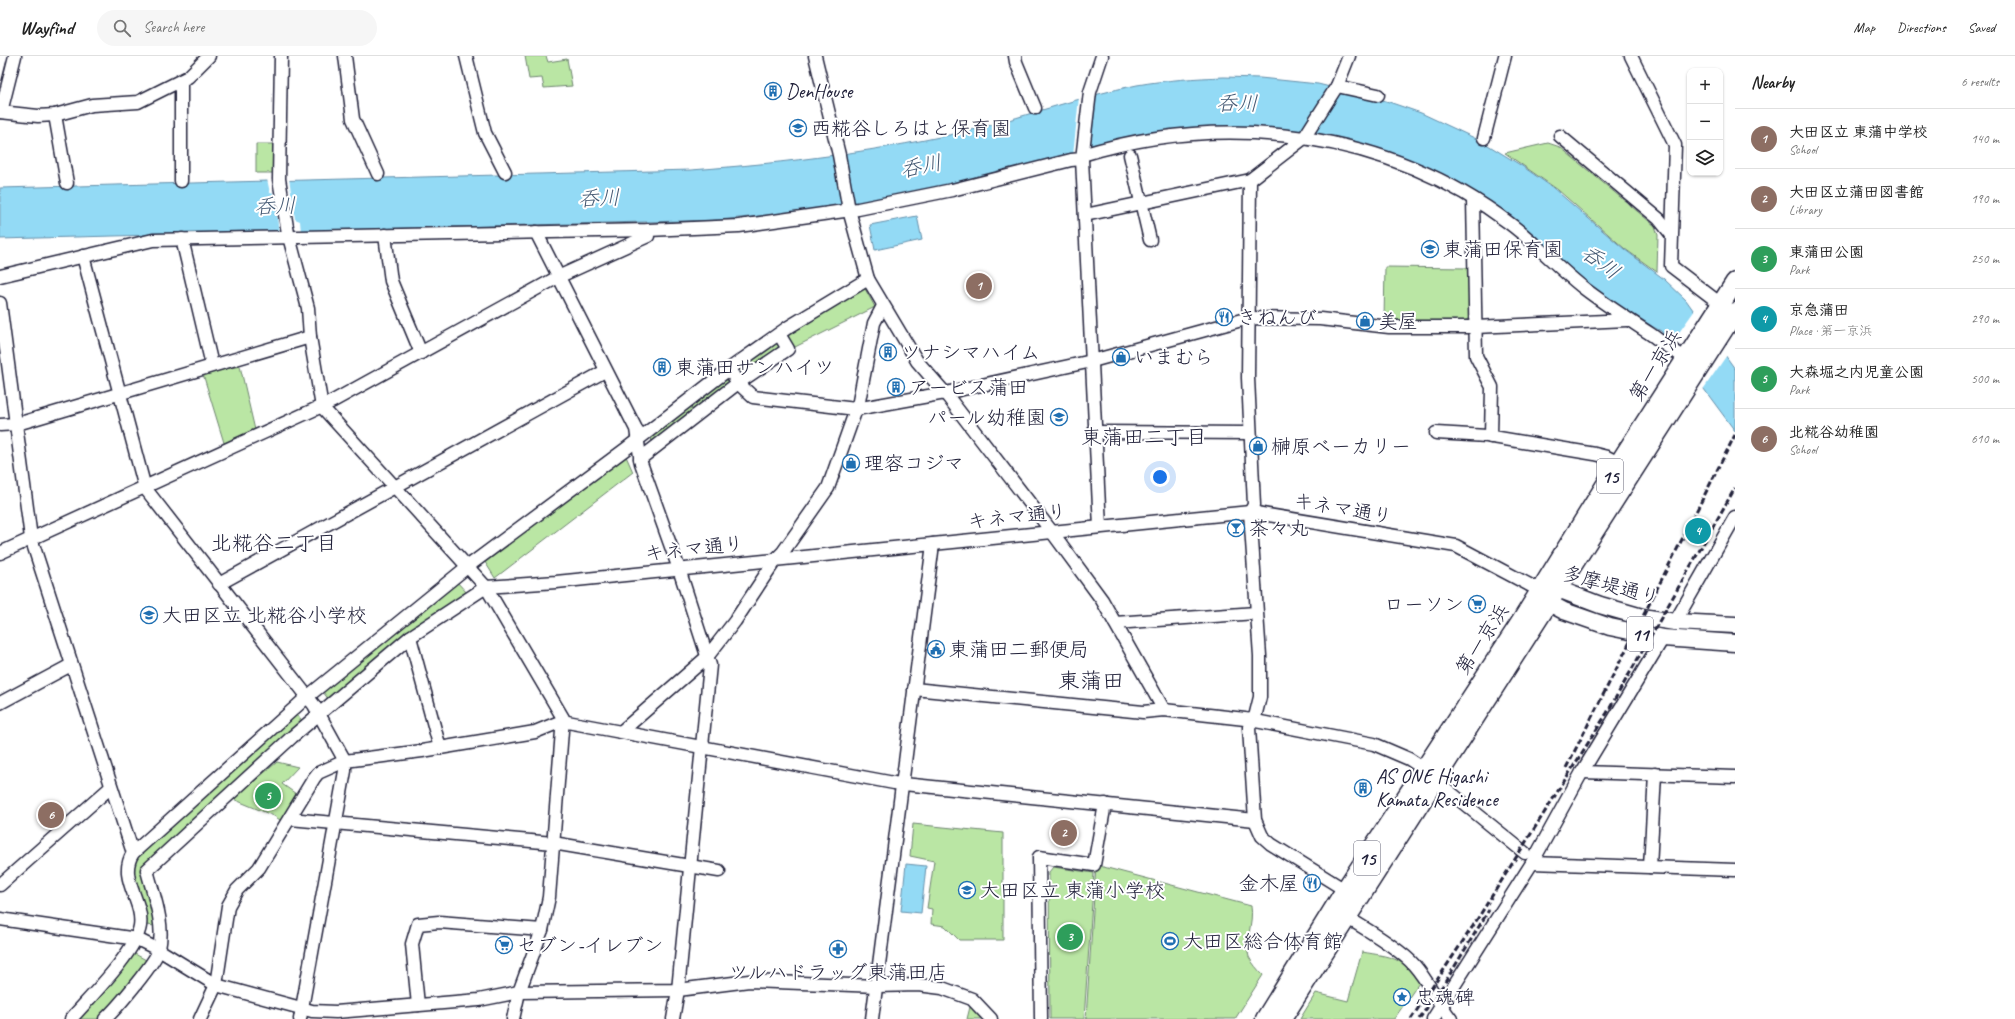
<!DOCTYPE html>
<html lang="en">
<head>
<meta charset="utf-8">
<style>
  :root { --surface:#fff; --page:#f6f6f6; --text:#222; --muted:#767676; --line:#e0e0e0; --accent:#1f6fb2 }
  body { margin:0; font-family:Caveat,"Klee One",sans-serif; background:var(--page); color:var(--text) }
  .controls { position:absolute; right:12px; top:12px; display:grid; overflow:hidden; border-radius:8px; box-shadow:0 1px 3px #0004 }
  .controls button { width:36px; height:36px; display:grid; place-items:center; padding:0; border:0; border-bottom:1px solid var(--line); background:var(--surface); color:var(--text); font:20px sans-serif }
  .you { position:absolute; left:1160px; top:421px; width:14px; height:14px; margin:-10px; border:3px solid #fff; border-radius:50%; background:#1a73e8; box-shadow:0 0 0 6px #1a73e833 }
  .badge { display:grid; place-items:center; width:26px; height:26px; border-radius:50%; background:var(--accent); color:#fff; font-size:13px; font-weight:700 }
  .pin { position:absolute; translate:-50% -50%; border:2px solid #fff; box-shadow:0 1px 4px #0006 }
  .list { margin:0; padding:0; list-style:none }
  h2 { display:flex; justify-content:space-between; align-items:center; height:52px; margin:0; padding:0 16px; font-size:17px }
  h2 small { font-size:13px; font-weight:400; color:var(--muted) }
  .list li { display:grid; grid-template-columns:26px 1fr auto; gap:12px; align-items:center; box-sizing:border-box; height:60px; padding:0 16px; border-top:1px solid var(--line) }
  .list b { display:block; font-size:15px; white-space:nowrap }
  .list p { margin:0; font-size:13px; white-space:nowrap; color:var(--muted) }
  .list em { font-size:13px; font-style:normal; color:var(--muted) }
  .icon { flex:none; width:22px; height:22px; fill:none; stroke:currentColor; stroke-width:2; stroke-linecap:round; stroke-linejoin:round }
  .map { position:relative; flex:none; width:1735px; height:963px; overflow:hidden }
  header { display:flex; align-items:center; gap:24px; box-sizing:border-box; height:56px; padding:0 20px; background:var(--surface); border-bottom:1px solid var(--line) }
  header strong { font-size:19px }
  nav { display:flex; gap:22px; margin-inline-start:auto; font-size:14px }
  .search { width:280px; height:36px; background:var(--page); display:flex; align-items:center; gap:10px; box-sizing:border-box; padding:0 14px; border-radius:22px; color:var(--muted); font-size:15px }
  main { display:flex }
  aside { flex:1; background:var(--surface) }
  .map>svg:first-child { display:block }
  .green { fill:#bae6a4; stroke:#6e8470 }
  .water { fill:#93daf5; stroke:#6690ab }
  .pier { fill:#fff }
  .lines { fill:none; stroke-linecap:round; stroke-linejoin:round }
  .minor-casing { stroke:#22223b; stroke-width:15 }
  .major-casing { stroke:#22223b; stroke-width:19 }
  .highway-casing { stroke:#22223b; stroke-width:21 }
  .minor { stroke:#fff; stroke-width:12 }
  .major { stroke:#fff; stroke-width:16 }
  .highway { stroke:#fff; stroke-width:18 }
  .rail { stroke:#22223b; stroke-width:3; stroke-dasharray:6 3; stroke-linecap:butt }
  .labels { text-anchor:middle; stroke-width:4; stroke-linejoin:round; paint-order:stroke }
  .shield { fill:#fff; stroke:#646476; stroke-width:1 }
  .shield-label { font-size:19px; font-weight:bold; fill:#22223b }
  .poi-label { font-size:20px; fill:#22223b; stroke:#fff; text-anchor:start }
  .street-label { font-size:20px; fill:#22223b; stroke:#fff }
  .water-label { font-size:21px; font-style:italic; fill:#445973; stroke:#fff }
  .neighbourhood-label { font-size:21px; fill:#22223b; stroke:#fff }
  .quarter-label { font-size:22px; fill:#22223b; stroke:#fff }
</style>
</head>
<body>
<header>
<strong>Wayfind</strong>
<div class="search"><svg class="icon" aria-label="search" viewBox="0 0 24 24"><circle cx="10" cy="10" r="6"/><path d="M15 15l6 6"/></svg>Search here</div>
<nav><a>Map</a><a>Directions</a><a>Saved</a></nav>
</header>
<main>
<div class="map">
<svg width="1735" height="963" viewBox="0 0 1735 963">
  <rect width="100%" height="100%" fill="#fff"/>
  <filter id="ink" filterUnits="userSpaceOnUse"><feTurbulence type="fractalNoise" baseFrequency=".025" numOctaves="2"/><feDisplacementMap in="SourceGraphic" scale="8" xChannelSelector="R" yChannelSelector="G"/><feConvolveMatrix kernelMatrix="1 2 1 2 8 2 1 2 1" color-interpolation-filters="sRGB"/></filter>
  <g filter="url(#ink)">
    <g class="green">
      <polygon points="525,0 546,0 548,6 567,3 572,30 544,32 542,22 529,23"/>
      <polygon points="1548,87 1560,91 1655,170 1658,179 1657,216 1625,193 1558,134 1505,97"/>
      <polygon points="256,88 275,88 274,117 256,117"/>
      <polygon points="1385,211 1469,212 1469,262 1462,267 1384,263"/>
      <polygon points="864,231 875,251 793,292 786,282 816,259"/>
      <polygon points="776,286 779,289 778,292 746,315 740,315 739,313"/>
      <polygon points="240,310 255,374 225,390 203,318"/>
      <polygon points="725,323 730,326 652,389 651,378"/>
      <polygon points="625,398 633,416 495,522 485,506"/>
      <polygon points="456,525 468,538 329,644 323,636"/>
      <polygon points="297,658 303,666 143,810 141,816 155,861 155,870 146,869 146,861 131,811 138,800"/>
      <polygon points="277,706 298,711 282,728 306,745 291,771 274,760 233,743"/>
      <polygon points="913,768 1003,777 1003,884 959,884 945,870 931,868 932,853 927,852 934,805 910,800"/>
      <path d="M1096 809 1251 850C1254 867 1244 886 1249 901 1252 907 1258 914 1263 919L1235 963H1086Z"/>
      <polygon points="1053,811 1094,817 1084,963 1050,963 1049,816"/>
      <path d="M1362 896C1392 901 1400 901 1421 924L1394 963H1300L1316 937 1348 945Z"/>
      <polygon points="133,897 148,905 103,963 71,963"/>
      <polygon points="972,943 991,963 967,963"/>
    </g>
    <g class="water">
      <path d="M1224 21 1260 22 1318 28 1386 45 1421 57 1483 86 1522 110 1552 131 1624 193 1664 223 1686 244 1735 313V375L1661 275 1620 254 1432 117 1245 72 1050 105 875 145 799 156 719 164 0 183V132L691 114C787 107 882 95 976 73 1030 59 1082 40 1137 29 1166 24 1195 22 1224 21Z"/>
      <polygon points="917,160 922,184 875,194 870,169"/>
      <polygon points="906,808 926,810 921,857 901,855"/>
    </g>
    <g class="pier">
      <polygon points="1094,37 1088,95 1073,100 1079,41"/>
      <polygon points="289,122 295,163 300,165 301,176 279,177 274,138 270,137 267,123"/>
      <polygon points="1695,254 1727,299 1702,335 1670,289"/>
    </g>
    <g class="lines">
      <g class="minor-casing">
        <g id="minor">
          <polyline points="281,0 279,123 288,177 308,252 310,281 322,351 486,531 563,662 549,841 542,874 519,936 513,963"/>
          <polyline points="345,0 353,63 378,118"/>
          <polyline points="466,0 485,77 505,116"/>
          <polyline points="815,0 839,99 849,154 868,223 917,305 945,337 1052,476 1102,544 1164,654"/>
          <polyline points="1015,0 1016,6 1035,52"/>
          <polyline points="1631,0 1675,89 1671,210 1726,252"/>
          <polyline points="1337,30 1378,39"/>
          <polyline points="0,56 38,60 55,59 92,49 138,46 188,21 209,0"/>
          <polyline points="1,56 15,0"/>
          <polyline points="55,59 67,127"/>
          <polyline points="1560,80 1659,163 1671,178"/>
          <polyline points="1484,82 1505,0"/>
          <path d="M1082 99C1225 55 1388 75 1509 167 1536 187 1559 213 1585 233 1606 249 1628 263 1649 277 1662 286 1672 295 1686 302"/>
          <polyline points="1130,99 1150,184"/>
          <polyline points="1250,124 1248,322 1254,449 1250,456 1260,600 1260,641 1255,661 1250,664 1249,672 1255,764 1262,780 1271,788 1345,834"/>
          <polyline points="181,125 181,25"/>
          <polyline points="1473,143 1476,300 1492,331 1491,381"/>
          <polyline points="1085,159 1250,124 1304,82 1337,30 1349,0"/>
          <polyline points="536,176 636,373 641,407 679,513 710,609 678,934 673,963"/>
          <polyline points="385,179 391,225 421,297"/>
          <polyline points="182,183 212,309"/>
          <polyline points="83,200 145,432 314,649 345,705 318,717 314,722 259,812 237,834 228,850 216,929 200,963"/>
          <polyline points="0,220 153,184 648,174 739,170 858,153 952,134 1071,104 1082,103"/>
          <polyline points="0,247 31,482 133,797"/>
          <polyline points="729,313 738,327 753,341 856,353 945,337 1092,305 1249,262 1320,263 1389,271 1475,271 1627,264"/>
          <polyline points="0,369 17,368 310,281"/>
          <polyline points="1095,376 1250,377"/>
          <polyline points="1436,377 1487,380 1595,398 1607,401 1619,407"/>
          <polyline points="640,403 738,327 788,293 779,278"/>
          <polyline points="1100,471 1082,103 1090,36 1102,0"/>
          <polyline points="0,497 333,345 558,221 648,180 648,174"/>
          <polyline points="219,528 605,315"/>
          <polyline points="1675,566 1735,461"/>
          <polyline points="1115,567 1256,557"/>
          <polyline points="410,581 440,692"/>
          <polyline points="914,633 1143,656 1164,654 1245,663 1374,688 1409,703 1424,713"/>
          <polyline points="0,647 71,609"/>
          <polyline points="622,675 707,601 735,565 776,503 783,496 828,432 859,345 874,267 883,250"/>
          <polyline points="1582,716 1735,721"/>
          <polyline points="1435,724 1525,797"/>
          <polyline points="290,763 553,787 719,815"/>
          <polyline points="1532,807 1735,814"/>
          <polyline points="1650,811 1655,718"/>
          <polyline points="0,829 111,731"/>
          <path d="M1346 861C1363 871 1402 895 1414 909 1429 926 1437 946 1451 963"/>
          <polyline points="0,863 137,883 159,894 216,929 312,955 336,956 479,944 519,936 678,934 749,925 877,930 918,929 942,932 972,943 991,963"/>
          <polyline points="418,949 412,888 418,868 439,866 542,874"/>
          <path d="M71 963C89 942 136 896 140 870 144 845 117 822 133 797L307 641 467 511 627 392 729 313 787 272 868 223"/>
          <path d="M105 963C116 953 157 905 159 893 165 867 153 838 147 814L292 681 410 581 486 531 556 526 1250 456 1456 490 1539 534"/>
          <polyline points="300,963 345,715 345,705 422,695 535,676 562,665 894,727 1255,764"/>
          <polyline points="872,963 933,488"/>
          <polyline points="1041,963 1039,801 1094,809 1105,748"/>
          <polyline points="1433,963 1532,807 1582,716 1663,582"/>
        </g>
      </g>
      <g class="major-casing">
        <g id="major">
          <polyline points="1545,534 1558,533 1600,549 1642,561 1675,566 1735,569"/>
          <polyline points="1541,537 1549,547 1564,555 1610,571 1663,582 1735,587"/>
        </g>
      </g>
      <g class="highway-casing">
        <g id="highway">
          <polyline points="1265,963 1345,834 1520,567 1619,407 1735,226"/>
          <polyline points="1282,963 1735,256"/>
        </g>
      </g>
      <use href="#minor" class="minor"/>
      <use href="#major" class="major"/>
      <use href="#highway" class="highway"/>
      <g class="rail">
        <polyline points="1566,712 1735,379"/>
        <polyline points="1411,963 1473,870 1607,657 1735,432"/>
        <polyline points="1419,963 1444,928 1489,854"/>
      </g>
    </g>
  </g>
  <defs>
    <g id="building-ring" transform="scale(0.9)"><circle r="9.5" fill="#fff" stroke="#1f6fb2" stroke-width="1.5"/><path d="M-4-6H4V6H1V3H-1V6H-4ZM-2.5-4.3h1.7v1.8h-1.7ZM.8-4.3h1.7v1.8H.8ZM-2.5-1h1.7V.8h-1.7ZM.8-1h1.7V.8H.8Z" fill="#1f6fb2"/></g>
    <g id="school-ring" transform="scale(0.9)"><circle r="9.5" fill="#fff" stroke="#1f6fb2" stroke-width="1.5"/><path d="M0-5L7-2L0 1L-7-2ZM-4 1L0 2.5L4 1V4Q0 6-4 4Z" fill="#1f6fb2"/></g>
    <g id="restaurant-ring" transform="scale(0.9)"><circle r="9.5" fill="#fff" stroke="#1f6fb2" stroke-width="1.5"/><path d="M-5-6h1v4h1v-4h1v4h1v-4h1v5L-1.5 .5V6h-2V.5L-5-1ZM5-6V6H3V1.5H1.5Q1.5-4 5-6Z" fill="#1f6fb2"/></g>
    <g id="shop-ring" transform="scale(0.9)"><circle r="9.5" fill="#fff" stroke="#1f6fb2" stroke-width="1.5"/><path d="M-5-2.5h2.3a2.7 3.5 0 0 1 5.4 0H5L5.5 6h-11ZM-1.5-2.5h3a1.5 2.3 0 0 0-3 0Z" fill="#1f6fb2"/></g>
    <g id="bar-ring" transform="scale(0.9)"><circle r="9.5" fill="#fff" stroke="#1f6fb2" stroke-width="1.5"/><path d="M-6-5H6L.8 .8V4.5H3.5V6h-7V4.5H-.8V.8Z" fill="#1f6fb2"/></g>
    <g id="supermarket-ring" transform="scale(0.9)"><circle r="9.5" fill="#fff" stroke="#1f6fb2" stroke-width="1.5"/><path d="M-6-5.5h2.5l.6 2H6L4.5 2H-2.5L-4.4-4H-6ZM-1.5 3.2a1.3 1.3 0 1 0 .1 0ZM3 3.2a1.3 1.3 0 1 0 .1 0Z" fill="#1f6fb2"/></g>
    <g id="civic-ring" transform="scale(0.9)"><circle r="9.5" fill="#fff" stroke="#1f6fb2" stroke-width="1.5"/><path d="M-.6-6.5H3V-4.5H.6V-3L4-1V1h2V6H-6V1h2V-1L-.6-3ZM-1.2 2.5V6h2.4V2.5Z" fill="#1f6fb2"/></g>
    <g id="stadium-ring" transform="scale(0.9)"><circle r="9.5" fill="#fff" stroke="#1f6fb2" stroke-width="1.5"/><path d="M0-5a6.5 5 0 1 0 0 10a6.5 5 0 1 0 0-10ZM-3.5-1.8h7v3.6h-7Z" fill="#1f6fb2"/></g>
    <g id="pharmacy-ring" transform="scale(0.9)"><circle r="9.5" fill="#fff" stroke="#1f6fb2" stroke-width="1.5"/><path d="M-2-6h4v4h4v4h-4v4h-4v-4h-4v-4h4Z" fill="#1f6fb2"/></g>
    <g id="sight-ring" transform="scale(0.9)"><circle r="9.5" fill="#fff" stroke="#1f6fb2" stroke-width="1.5"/><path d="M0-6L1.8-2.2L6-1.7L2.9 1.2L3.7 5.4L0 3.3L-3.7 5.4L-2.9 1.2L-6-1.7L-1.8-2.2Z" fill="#1f6fb2"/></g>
  </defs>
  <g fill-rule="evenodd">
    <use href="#building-ring" x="773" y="35"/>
    <use href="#school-ring" x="798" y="72"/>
    <use href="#school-ring" x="1430" y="193"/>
    <use href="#restaurant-ring" x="1224" y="261"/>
    <use href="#shop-ring" x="1365" y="265"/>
    <use href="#building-ring" x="888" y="296"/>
    <use href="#shop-ring" x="1121" y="301"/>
    <use href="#building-ring" x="662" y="311"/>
    <use href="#building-ring" x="896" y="331"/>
    <use href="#school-ring" x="1059" y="361"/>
    <use href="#shop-ring" x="1258" y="390"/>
    <use href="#shop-ring" x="851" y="407"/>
    <use href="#bar-ring" x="1236" y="472"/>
    <use href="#supermarket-ring" x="1477" y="548"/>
    <use href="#school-ring" x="149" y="559"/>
    <use href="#civic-ring" x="936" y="593"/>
    <use href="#building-ring" x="1363" y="732"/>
    <use href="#restaurant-ring" x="1312" y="827"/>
    <use href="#school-ring" x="967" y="834"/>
    <use href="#stadium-ring" x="1170" y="885"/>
    <use href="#supermarket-ring" x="504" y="889"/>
    <use href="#pharmacy-ring" x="838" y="893"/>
    <use href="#sight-ring" x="1402" y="941"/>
  </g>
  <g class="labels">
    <g class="shield">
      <rect x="1597" y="403" width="26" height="34" rx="3"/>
      <rect x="1627" y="561" width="26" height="34" rx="3"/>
      <rect x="1354" y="785" width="26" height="34" rx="3"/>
    </g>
    <g class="shield-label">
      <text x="1610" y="427">15</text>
      <text x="1640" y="585">11</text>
      <text x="1367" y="809">15</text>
    </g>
    <g class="poi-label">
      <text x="786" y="42">DenHouse</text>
      <text x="811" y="79">西糀谷しろはと保育園</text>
      <text x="1443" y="200">東蒲田保育園</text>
      <text x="1237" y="268">きねんび</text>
      <text x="1378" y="272">美屋</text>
      <text x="901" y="303">ツナシマハイム</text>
      <text x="1134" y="308">いまむら</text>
      <text x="675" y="318">東蒲田サンハイツ</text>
      <text x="909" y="338">アービス蒲田</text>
      <text x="1046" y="368" text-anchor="end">パール幼稚園</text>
      <text x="1271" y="397">榊原ベーカリー</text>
      <text x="864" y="414">理容コジマ</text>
      <text x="1249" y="479">茶々丸</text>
      <text x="1464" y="555" text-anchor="end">ローソン</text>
      <text x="162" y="566">大田区立 北糀谷小学校</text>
      <text x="949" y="600">東蒲田二郵便局</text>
      <text x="1376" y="727">AS ONE Higashi<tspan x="1376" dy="23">Kamata Residence</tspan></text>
      <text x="1299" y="834" text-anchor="end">金木屋</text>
      <text x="980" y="841">大田区立 東蒲小学校</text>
      <text x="1183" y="892">大田区総合体育館</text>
      <text x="517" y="896">セブン-イレブン</text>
      <text x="838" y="923" text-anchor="middle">ツルハドラッグ東蒲田店</text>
      <text x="1415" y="948">忠魂碑</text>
    </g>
    <g class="street-label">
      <text transform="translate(1655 309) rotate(-58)" y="7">第一京浜</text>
      <text transform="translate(1343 452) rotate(10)" y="7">キネマ通り</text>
      <text transform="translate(1017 460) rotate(-6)" y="7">キネマ通り</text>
      <text transform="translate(694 492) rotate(-6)" y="7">キネマ通り</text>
      <text transform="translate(1611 529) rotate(15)" y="7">多摩堤通り</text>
      <text transform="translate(1482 583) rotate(-57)" y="7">第一京浜</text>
    </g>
    <g class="water-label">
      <text transform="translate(1237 47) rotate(1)" y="7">呑川</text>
      <text transform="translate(921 110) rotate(-11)" y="7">呑川</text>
      <text transform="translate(599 142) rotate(-2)" y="7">呑川</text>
      <text transform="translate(275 150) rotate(-2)" y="7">呑川</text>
      <text transform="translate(1601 206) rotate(37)" y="7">呑川</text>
    </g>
    <g class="neighbourhood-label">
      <text x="1144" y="388">東蒲田二丁目</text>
      <text x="274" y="494">北糀谷二丁目</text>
    </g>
    <g class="quarter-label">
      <text x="1091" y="632">東蒲田</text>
    </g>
  </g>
</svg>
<div class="controls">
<button>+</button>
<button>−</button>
<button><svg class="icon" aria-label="layers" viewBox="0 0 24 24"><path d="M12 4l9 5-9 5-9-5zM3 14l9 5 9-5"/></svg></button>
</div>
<div class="you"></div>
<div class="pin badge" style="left:979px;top:230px;background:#8d6e63">1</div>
<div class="pin badge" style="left:1064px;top:777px;background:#8d6e63">2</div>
<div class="pin badge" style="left:1070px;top:881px;background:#2e9e5b">3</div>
<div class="pin badge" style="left:1698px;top:475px;background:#0f9aa8">4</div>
<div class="pin badge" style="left:268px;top:740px;background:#2e9e5b">5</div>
<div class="pin badge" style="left:51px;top:759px;background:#8d6e63">6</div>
</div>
<aside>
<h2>Nearby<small>6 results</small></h2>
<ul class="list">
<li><span class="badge" style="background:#8d6e63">1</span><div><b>大田区立 東蒲中学校</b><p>School</p></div><em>140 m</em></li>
<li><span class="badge" style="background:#8d6e63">2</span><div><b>大田区立蒲田図書館</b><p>Library</p></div><em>190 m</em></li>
<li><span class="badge" style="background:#2e9e5b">3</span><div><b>東蒲田公園</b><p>Park</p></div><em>250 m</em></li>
<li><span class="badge" style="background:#0f9aa8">4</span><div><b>京急蒲田</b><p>Place · 第一京浜</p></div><em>290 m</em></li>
<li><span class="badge" style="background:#2e9e5b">5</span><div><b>大森堀之内児童公園</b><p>Park</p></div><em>500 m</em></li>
<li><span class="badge" style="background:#8d6e63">6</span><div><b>北糀谷幼稚園</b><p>School</p></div><em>610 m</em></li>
</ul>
</aside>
</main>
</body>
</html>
